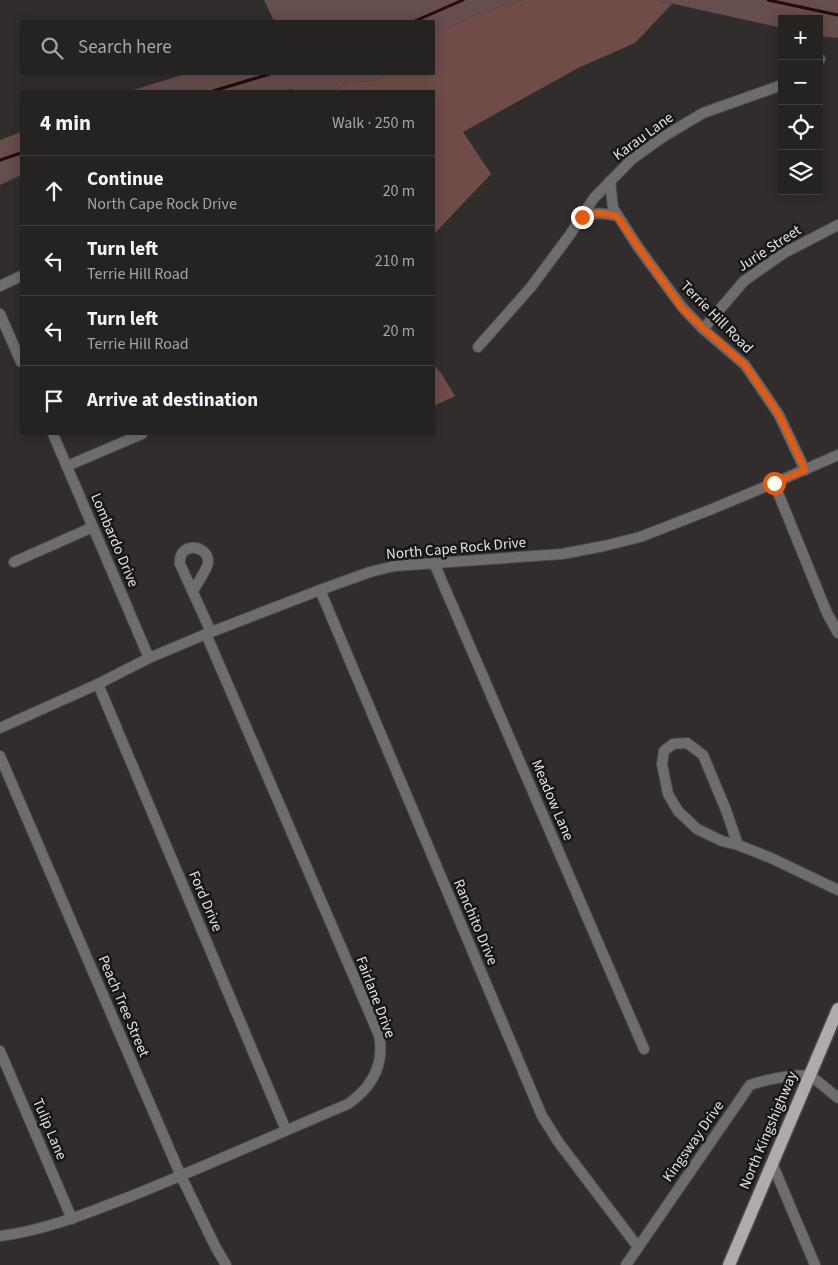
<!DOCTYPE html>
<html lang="en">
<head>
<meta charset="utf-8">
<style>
  :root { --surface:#252222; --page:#312f2f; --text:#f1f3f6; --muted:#a3a4a5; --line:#423f40 }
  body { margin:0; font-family:"Source Sans 3",sans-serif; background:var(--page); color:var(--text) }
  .controls { position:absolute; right:15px; top:15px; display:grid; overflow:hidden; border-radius:0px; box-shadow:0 2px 12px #0003 }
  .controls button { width:45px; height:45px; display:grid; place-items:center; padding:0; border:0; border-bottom:1px solid var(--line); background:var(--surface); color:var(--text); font:25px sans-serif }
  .stop { position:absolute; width:15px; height:15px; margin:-11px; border:4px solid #ea580c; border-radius:50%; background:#fff }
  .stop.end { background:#ea580c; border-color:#fff; box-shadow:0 1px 5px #0008 }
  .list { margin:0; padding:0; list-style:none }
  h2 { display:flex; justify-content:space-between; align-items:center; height:65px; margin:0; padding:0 20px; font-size:21px }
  h2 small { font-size:16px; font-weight:400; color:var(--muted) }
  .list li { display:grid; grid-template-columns:32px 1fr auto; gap:15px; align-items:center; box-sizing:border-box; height:70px; padding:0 20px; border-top:1px solid var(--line) }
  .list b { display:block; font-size:19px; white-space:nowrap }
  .list p { margin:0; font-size:16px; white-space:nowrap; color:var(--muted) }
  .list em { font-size:16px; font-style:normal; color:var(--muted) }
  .icon { flex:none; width:28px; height:28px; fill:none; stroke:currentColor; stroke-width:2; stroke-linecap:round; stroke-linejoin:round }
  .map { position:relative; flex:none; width:838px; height:1265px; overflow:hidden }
  .search { position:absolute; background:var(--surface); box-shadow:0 2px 12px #0003; left:20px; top:20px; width:415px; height:55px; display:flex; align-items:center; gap:12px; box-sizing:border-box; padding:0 18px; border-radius:0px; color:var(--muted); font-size:19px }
  .panel { position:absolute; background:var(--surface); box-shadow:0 2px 12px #0003; left:20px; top:90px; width:415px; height:345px; border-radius:0px }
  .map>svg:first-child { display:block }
  .green { fill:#654e4c }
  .forest { fill:#704c49 }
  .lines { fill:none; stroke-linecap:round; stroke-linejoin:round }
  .stream { stroke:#270a09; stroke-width:3 }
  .minor-casing { stroke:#4d4949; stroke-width:12 }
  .tertiary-casing { stroke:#4d4949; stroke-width:12 }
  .primary-casing { stroke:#4d4949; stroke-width:15 }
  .minor { stroke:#6f6d6c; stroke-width:10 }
  .tertiary { stroke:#6f6d6c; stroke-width:10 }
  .primary { stroke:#afabaa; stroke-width:12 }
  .route { stroke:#ea580c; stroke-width:6 }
  .labels { text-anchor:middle; stroke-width:5; stroke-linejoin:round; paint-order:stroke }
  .street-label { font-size:15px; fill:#e2dfdf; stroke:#181616 }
</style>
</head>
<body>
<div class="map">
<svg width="838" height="1265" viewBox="0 0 838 1265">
  <rect width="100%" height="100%" fill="#312d2d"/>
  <g class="green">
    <polygon points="264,0 523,0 483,12 434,33 434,21 274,21"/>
    <polygon points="656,0 838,0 838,38 819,36 819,19 782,19 782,28"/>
    <polygon points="185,74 386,74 375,81 351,82 332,91 294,91 292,89 285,91 130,91"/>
    <polygon points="21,132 21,175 0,185 0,140"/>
  </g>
  <g class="forest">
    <polygon points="523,0 656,0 672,4 635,43 578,68 463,132 491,174 434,234 434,91 332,91 351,82 375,81 386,74 434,74 434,33 483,12"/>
    <polygon points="434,365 441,373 455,396 434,406"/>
  </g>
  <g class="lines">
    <g class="stream">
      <polyline points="768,0 838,15"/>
      <polyline points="415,21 463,0"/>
      <polyline points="213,91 270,74"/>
      <polyline points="0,160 21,153"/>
    </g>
    <g class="minor-casing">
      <g id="minor">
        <polyline points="819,59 820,59"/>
        <polyline points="610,181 613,208 638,247 682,307 703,329 745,365 779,415 805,470"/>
        <path d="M582 217C594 212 604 213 617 216"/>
        <polyline points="0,286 21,276"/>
        <polyline points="0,314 21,362"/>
        <polyline points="703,329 744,281 784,253 838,225"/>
        <polyline points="478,347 531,287 569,236 594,198 632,159 663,137 703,113 782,85"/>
        <polyline points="53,434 149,658"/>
        <polyline points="67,466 142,434"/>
        <polyline points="774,483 827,613 838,633"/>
        <polyline points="14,562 93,527"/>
        <polyline points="434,563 644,1049"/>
        <polyline points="320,590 542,1116 559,1143 638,1247"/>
        <path d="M193 591C197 584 207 569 208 563 210 545 178 540 180 564L211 632"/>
        <polyline points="98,684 286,1130"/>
        <polyline points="0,756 181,1176 215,1246 226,1265"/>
        <polyline points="738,845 726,810 703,755 687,743 673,744 664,751 662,764 668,794 678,811 697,829 722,841 738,845 771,858 838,890"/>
        <polyline points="0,1051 72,1219"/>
        <path d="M0 1236C47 1230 90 1212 134 1195 206 1166 277 1134 348 1104 372 1087 385 1065 379 1035L206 634"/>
      </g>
    </g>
    <g class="tertiary-casing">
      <g id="tertiary">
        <polyline points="0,728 98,684 149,658 206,634 320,590 370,572 394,566 562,554 604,546 640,537 712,509 774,483 838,455"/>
        <polyline points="772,1163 815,1265"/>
        <path d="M626 1265 750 1085C771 1078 788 1075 810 1075L838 1098"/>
      </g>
    </g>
    <g class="primary-casing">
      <polyline id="primary" points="729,1265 838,1009"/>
    </g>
    <use href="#minor" class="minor"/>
    <use href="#tertiary" class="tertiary"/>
    <use href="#primary" class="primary"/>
  </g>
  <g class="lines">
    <path class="route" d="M582 217C594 212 604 212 617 216L638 247 682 308 704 329 745 365 779 415 805 470 774 483"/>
  </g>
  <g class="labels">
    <g class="street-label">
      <text transform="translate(643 136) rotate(-36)" y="5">Karau Lane</text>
      <text transform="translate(769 248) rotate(-33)" y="5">Jurie Street</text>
      <text transform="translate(717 317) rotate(45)" y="5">Terrie Hill Road</text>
      <text transform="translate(115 540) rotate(67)" y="5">Lombardo Drive</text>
      <text transform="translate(456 548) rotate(-5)" y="5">North Cape Rock Drive</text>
      <text transform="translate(553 800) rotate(67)" y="5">Meadow Lane</text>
      <text transform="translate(206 901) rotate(67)" y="5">Ford Drive</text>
      <text transform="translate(476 922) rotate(67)" y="5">Ranchito Drive</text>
      <text transform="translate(376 997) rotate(69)" y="5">Fairlane Drive</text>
      <text transform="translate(124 1006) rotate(67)" y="5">Peach Tree Street</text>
      <text transform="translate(50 1129) rotate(67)" y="5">Tulip Lane</text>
      <text transform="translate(768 1130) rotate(-67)" y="5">North Kingshighway</text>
      <text transform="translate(693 1141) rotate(-55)" y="5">Kingsway Drive</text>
    </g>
  </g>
</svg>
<div class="controls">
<button>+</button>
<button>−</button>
<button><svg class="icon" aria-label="locate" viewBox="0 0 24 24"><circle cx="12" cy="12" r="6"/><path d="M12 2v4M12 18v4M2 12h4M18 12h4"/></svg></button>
<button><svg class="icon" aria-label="layers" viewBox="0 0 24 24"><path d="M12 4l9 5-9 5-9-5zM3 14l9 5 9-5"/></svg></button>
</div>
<div class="stop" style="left:774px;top:483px"></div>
<div class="stop end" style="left:582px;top:217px"></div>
<div class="search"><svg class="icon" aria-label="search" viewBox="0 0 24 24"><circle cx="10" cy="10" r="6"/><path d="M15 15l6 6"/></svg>Search here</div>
<section class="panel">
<h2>4 min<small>Walk · 250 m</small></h2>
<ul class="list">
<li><svg class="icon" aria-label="ahead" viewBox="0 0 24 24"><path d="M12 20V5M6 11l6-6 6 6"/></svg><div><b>Continue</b><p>North Cape Rock Drive</p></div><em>20 m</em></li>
<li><svg class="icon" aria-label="left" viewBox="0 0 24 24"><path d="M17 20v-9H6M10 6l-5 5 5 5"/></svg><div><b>Turn left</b><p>Terrie Hill Road</p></div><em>210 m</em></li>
<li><svg class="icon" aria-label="left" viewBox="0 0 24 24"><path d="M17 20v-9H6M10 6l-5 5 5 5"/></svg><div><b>Turn left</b><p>Terrie Hill Road</p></div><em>20 m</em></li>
<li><svg class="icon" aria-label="arrive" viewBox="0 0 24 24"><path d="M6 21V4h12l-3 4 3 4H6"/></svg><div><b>Arrive at destination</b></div></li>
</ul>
</section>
</div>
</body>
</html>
